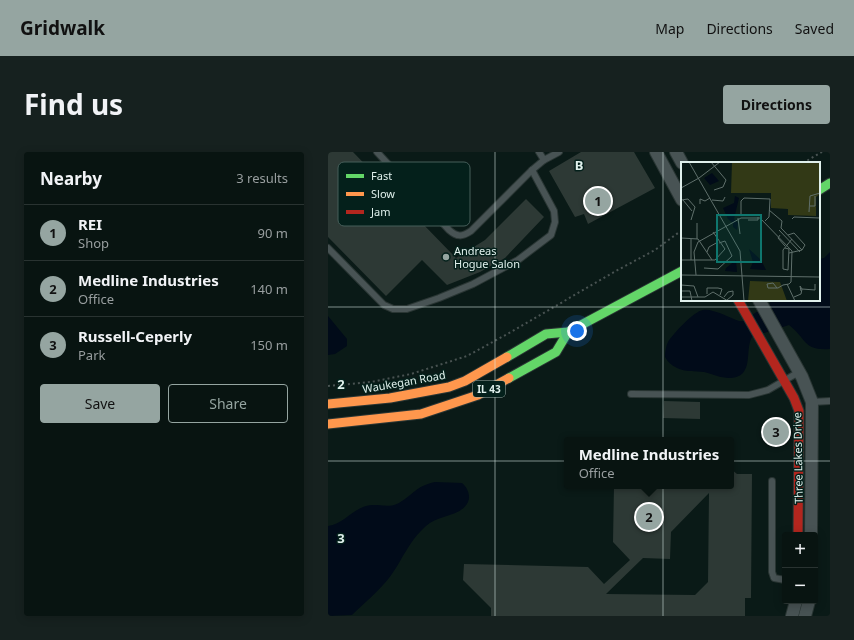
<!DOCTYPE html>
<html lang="en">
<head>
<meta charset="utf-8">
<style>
  :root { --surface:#081411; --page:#16211f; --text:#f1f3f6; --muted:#989e9f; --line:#293331; --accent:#95a5a1 }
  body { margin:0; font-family:"Noto Sans",sans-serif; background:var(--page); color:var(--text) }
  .controls { position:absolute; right:12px; bottom:12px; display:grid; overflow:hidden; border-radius:4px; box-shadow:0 2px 10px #0003 }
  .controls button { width:36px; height:36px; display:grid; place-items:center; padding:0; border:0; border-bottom:1px solid var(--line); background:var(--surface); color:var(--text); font:20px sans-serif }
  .you { position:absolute; left:249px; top:179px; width:14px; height:14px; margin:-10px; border:3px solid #fff; border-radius:50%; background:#1a73e8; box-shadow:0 0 0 6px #1a73e833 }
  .badge { display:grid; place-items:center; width:26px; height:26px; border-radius:50%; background:var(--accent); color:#111; font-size:13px; font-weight:700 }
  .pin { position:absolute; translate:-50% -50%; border:2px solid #fff; box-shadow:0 1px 4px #0006 }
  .popup { position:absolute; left:236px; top:285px; width:170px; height:52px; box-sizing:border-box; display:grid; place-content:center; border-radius:4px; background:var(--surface); filter:drop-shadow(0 1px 3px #0005); font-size:13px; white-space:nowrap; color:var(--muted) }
  .popup b { font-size:15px; color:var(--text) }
  .popup::after { content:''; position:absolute; left:50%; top:100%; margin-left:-8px; border:8px solid transparent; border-top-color:var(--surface) }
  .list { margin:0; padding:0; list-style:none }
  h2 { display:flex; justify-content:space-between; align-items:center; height:52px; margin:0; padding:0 16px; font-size:17px }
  h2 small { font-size:13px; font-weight:400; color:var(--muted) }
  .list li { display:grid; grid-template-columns:26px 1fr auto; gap:12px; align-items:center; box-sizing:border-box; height:56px; padding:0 16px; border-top:1px solid var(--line) }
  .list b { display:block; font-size:15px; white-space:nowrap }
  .list p { margin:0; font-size:13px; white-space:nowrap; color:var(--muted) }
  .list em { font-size:13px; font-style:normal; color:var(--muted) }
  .actions { display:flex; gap:8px; padding:12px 16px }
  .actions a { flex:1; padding:9px 0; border:1px solid var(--accent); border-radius:4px; text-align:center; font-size:14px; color:var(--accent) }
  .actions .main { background:var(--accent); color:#111 }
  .map { position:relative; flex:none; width:502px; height:464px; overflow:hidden; border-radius:4px }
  header { display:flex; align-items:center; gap:24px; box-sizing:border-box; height:56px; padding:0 20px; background:var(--accent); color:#111 }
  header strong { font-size:19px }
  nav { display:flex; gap:22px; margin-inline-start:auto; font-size:14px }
  .intro { display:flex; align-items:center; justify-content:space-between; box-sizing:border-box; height:96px; padding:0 24px }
  h1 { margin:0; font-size:28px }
  .button { padding:10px 18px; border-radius:4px; background:var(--accent); color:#111; font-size:14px; font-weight:700 }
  main { display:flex; gap:24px; padding:0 24px }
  aside { flex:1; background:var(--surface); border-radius:4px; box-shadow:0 2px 10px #0003 }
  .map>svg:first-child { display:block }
  .water { fill:#010b19 }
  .building { fill:#2d3935; fill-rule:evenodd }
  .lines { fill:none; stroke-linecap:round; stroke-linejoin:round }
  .lane-casing { stroke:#2a3634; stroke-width:8 }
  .street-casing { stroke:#2a3634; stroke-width:14 }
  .fast-casing { stroke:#2a3634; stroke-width:11 }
  .slow-casing { stroke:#2a3634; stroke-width:11 }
  .jam-casing { stroke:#2a3634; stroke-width:11 }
  .path { stroke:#495352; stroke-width:2; stroke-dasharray:2 3; stroke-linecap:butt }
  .lane { stroke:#485354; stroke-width:6 }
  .street { stroke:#485354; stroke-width:12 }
  .fast { stroke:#63d668; stroke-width:9 }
  .slow { stroke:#ff974d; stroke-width:9 }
  .jam { stroke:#b3261e; stroke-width:9 }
  .grid { fill:none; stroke:#e0f0ec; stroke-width:1; stroke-opacity:0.55 }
  .poi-dot { fill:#95a5a1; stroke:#04201b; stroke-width:1.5 }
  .labels { text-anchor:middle; stroke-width:3; stroke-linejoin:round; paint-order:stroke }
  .shield { fill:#04201b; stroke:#9eb2ad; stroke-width:1 }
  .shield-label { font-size:10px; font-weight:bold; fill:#e0f0ec }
  .poi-label { font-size:11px; fill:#e0f0ec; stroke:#04201b; text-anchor:start }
  .street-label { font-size:11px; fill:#e0f0ec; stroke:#04201b }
  .inset-road { fill:none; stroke:#60706c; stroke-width:1 }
  .view { fill:#0f766e; fill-opacity:0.15; stroke:#0f766e; stroke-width:2 }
  .inset-edge { fill:none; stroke:#e0f0ec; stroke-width:2 }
  .key { fill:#04201b; stroke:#465e5a; stroke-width:1 }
  .key-label { font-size:11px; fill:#e0f0ec }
  .grid-label { font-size:13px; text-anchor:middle; font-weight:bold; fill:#e0f0ec; stroke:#04201b; stroke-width:3; stroke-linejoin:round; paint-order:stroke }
</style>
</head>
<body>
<header>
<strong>Gridwalk</strong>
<nav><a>Map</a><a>Directions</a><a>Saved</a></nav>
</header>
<div class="intro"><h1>Find us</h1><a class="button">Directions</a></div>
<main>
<aside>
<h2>Nearby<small>3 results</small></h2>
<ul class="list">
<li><span class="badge">1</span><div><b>REI</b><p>Shop</p></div><em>90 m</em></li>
<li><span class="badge">2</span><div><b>Medline Industries</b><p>Office</p></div><em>140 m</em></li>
<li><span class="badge">3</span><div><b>Russell-Ceperly</b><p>Park</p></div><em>150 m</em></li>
</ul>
<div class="actions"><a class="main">Save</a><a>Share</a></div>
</aside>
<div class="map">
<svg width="502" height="464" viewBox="0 0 502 464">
  <rect width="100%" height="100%" fill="#0a1a17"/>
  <g class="water">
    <path d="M502 100V197C475 199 479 187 461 173L424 185C418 196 423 211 415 221 411 225 406 226 401 226 393 226 384 222 376 220 367 219 357 220 349 216 343 213 340 210 337 205 337 200 338 194 340 190 345 182 366 159 375 158 384 156 402 166 411 169H415L442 151 443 148H491V107L496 106Z"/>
    <polygon points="0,164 19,187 19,194 7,202 0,203"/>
    <path d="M107 330 134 331C139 335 143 343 140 350 133 365 109 363 98 374 79 391 75 408 61 426 51 439 36 451 24 463L0 464V374C15 372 24 358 38 354 48 351 61 357 71 351 86 342 88 334 107 330Z"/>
  </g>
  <g class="building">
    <polygon points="0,0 25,0 128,106 157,88 198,47 216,65 177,106 152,120 119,133 94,108 58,144 0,85"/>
    <polygon points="253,0 306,0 327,36 260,72 256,62 247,65 221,19"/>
    <polygon points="336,249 372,250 372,267 335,266"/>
    <path d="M403 317 409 322H424L423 446H417V464H163V456L135 428 136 412 260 415 276 432 302 408 285 390 286 334H403ZM381 341 380 430 367 443 278 442 315 406 342 407 343 380Z"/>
  </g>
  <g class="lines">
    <g class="lane-casing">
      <g id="lane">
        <path d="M49 0 121 78C129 85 134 85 143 79L204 18 216 8 231 0"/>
        <polyline points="211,0 216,8"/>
        <polyline points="0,96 56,153 65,157 79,157 111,146 145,132 190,108 223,83 227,70 226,59 204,18"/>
        <polyline points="303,242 421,243 440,238 471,220"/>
        <polyline points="484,250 502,249"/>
        <polyline points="444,329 444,420 446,426 457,428"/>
      </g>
    </g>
    <g class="street-casing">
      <g id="street">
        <polyline points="328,0 354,48"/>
        <polyline points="348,0 354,11"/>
        <polyline points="431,148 474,225 484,250 483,383"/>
        <polyline points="464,464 468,449"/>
        <polyline points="477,464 481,449"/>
      </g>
    </g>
    <g class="fast-casing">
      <g id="fast">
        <polyline points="491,38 502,31"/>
        <polyline points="179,205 218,182 240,180 354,119"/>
        <polyline points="181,226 228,200 240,180"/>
      </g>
    </g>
    <g class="slow-casing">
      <g id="slow">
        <polyline points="0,252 62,246 121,235 137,229 179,205"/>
        <polyline points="0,272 93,262 150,243 181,226"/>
      </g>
    </g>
    <g class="jam-casing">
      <polyline id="jam" points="410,148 466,246 471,259 470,383"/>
    </g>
    <g class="path">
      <polyline points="475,11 494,0"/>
      <polyline points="0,234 43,230 83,222 139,204 183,180 286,120 327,98 350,81 354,83"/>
    </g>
    <use href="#lane" class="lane"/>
    <use href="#street" class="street"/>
    <use href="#fast" class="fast"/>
    <use href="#slow" class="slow"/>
    <use href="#jam" class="jam"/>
  </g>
  <path class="grid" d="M167 0V464M335 0V464M0 155H502M0 309H502"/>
  <circle class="poi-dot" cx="118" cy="105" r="4"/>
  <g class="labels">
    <rect class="shield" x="145" y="229" width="32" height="16" rx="3"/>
    <g class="shield-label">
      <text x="161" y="241">IL 43</text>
    </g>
    <g class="poi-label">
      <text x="126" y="103">Andreas<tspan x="126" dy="13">Hogue Salon</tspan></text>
    </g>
    <g class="street-label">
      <text transform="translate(76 230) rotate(-10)" y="4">Waukegan Road</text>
      <text transform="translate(470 306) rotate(-91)" y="4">Three Lakes Drive</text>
    </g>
  </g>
  <g transform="translate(353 10)">
    <rect width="139" height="139" fill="#0a1a17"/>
    <path d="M51 0H139V32L135 35V54L107 53V47L90 46V31H50ZM69 119 99 120 106 139H67Z" fill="#323916"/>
    <path d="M31 11 38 19 29 23 23 16ZM54 34 58 36 53 57 57 61 56 68 52 65V61L47 57 42 46 53 41ZM68 87 80 98 85 108 69 107 72 100ZM55 98 56 110 44 109 45 106Z" fill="#010b19"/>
    <path class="inset-road" d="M8 0 59 89 63 139M30 0 45 18 42 25 33 28M18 16 39 0M0 26 18 16M0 38 7 37 14 45 10 58M2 38 11 49M31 38 42 39 44 35M19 42V37L24 39 29 36M129 44H134V34M88 48 101 59 100 66 121 88 108 91M128 50 129 34 139 31M60 54V39L63 36 89 37 88 55 84 59M57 56 59 72M111 57 113 55 139 56M67 58H77V55M98 68 119 90M99 73 97 76 104 84M107 73 113 71 124 83 121 88M0 76 17 77 31 98M16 77V61M104 86 108 87 107 108 102 107V88L111 77M26 90 28 85 37 80M0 98H34L44 87 32 70M10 98V77M23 106 37 107 51 94 44 79 38 81M0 113 139 115M15 113 13 90 17 80 60 56H79L111 89 110 120 108 122 102 123 97 126H87L86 122 92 121 96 126M106 122 114 139M0 123 13 124 17 135M121 127 134 128V122M0 129H9L11 139M26 132V126H37L41 127 39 133M0 135H24M24 135 32 130 47 139M43 135 47 130 52 129V133L46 138M113 135 120 132 121 127 119 124 120 129"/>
    <path class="view" d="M36 53H80V100H36Z"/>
    <rect width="139" height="139" class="inset-edge"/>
  </g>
  <rect x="10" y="10" width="132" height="64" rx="6" class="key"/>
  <rect x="18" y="22" width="18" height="4" fill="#63d668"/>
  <rect x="18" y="40" width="18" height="4" fill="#ff974d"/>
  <rect x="18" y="58" width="18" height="4" fill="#b3261e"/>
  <g class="key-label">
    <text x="43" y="28">Fast</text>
    <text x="43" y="46">Slow</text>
    <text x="43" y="64">Jam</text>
  </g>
  <g class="grid-label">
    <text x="251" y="18">B</text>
    <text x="13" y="237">2</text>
    <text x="13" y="391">3</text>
  </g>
</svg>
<div class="controls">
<button>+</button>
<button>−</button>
</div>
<div class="you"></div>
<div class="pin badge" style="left:270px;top:49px">1</div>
<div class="pin badge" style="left:321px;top:365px">2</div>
<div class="popup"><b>Medline Industries</b>Office</div>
<div class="pin badge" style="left:448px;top:280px">3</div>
</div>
</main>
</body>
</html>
